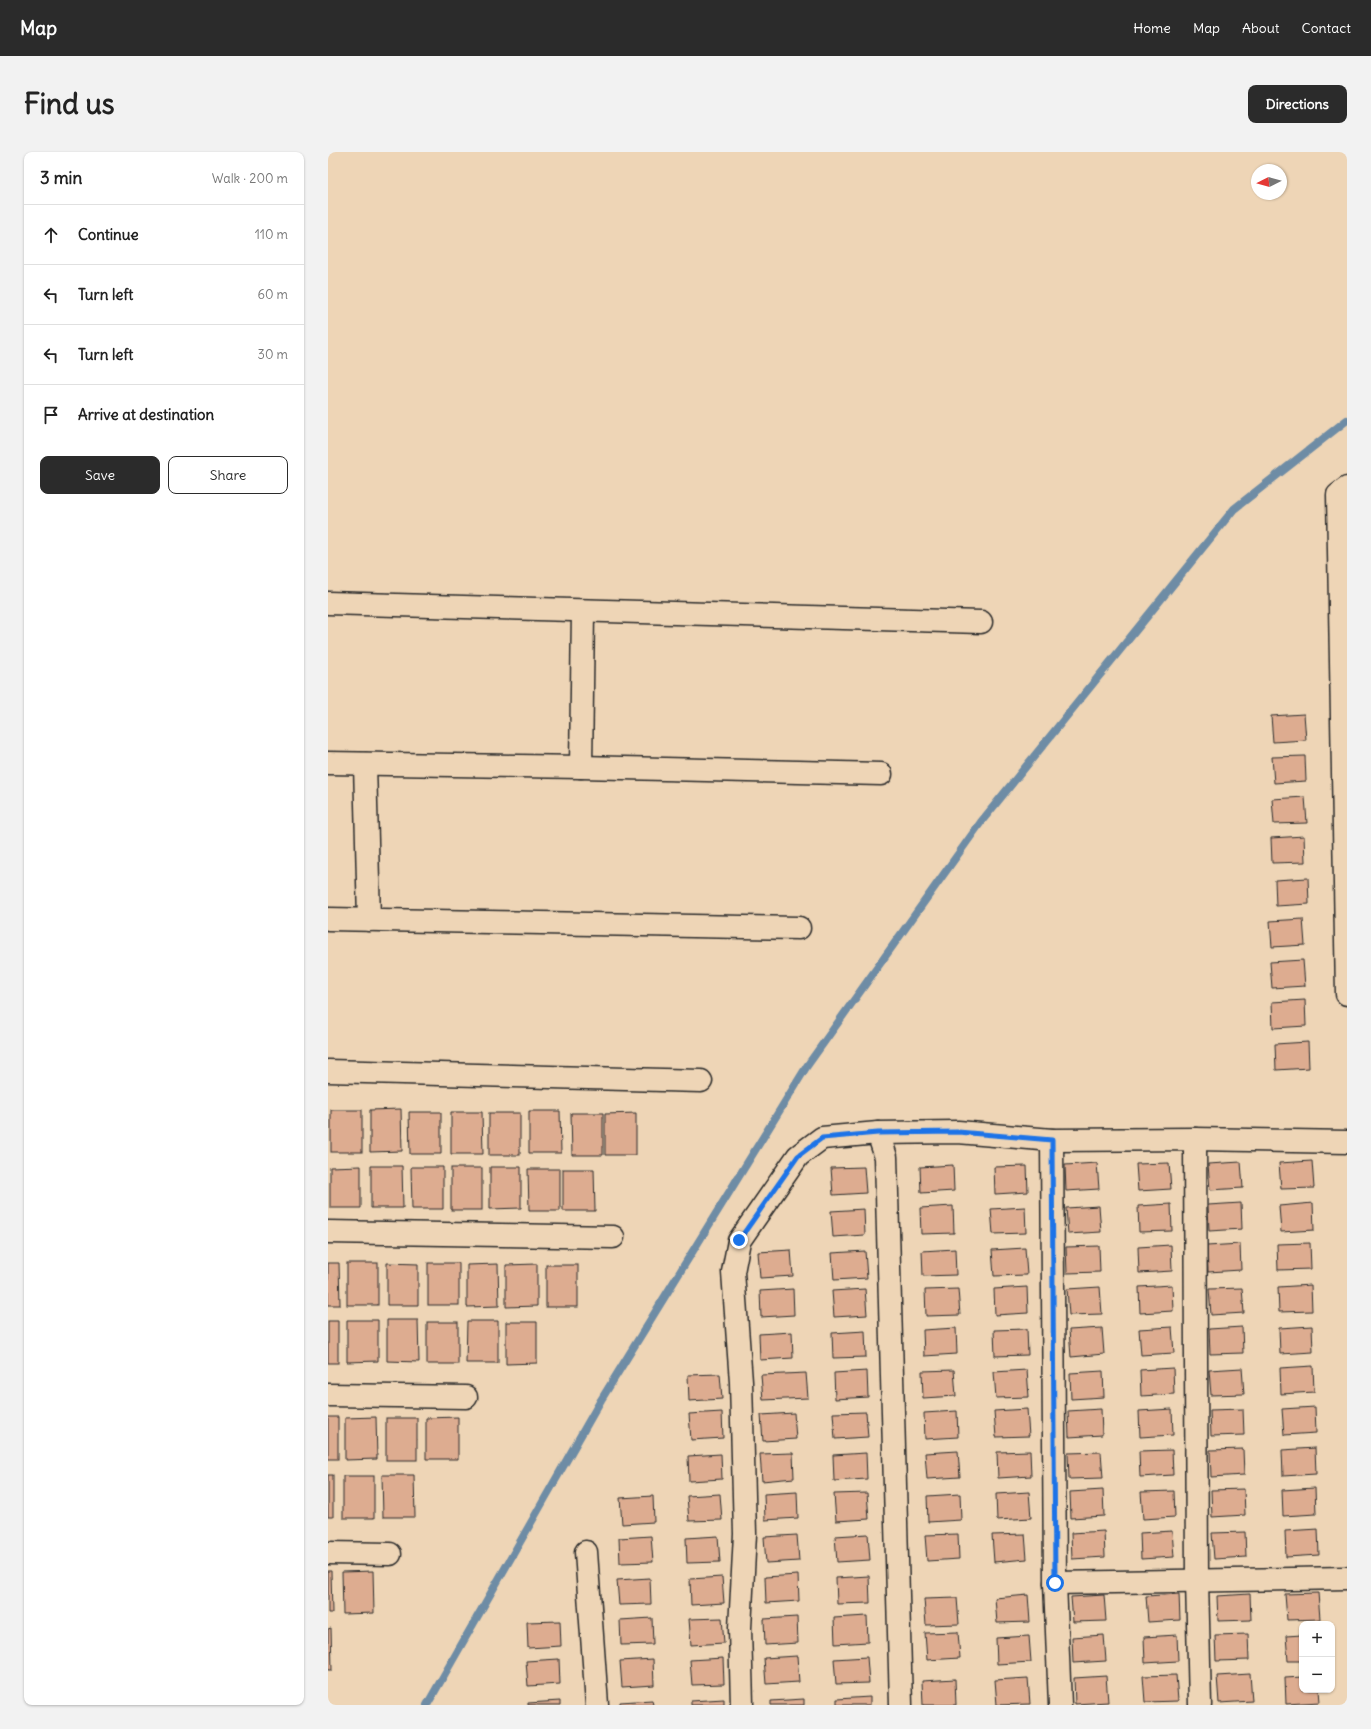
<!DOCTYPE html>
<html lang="en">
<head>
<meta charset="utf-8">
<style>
  :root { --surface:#fff; --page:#f2f2f2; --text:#222; --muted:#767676; --line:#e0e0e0; --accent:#2b2b2b }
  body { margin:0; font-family:Delius,sans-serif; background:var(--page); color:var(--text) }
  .controls { position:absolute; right:12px; bottom:12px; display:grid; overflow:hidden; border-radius:8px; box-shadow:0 1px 3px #0004 }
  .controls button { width:36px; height:36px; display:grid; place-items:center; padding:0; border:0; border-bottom:1px solid var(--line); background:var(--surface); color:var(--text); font:20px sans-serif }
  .compass { position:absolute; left:923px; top:12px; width:36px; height:36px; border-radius:50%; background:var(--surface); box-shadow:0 1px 3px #0004; rotate:264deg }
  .stop { position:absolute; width:12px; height:12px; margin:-9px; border:3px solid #1a73e8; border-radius:50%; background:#fff }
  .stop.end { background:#1a73e8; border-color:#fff; box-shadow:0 1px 4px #0008 }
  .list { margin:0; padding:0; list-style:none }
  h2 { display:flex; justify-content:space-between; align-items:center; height:52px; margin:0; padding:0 16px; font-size:17px }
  h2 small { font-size:13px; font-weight:400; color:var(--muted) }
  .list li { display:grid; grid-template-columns:26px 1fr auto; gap:12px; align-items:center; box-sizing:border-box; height:60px; padding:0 16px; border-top:1px solid var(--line) }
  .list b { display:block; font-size:15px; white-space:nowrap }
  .list em { font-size:13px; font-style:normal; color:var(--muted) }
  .actions { display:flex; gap:8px; padding:12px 16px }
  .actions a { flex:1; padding:9px 0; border:1px solid var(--accent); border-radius:8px; text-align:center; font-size:14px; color:var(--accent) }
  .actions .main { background:var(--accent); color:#fff }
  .icon { flex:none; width:22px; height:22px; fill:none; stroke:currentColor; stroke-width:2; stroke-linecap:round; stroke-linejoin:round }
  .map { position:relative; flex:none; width:1019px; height:1553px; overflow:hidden; border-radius:8px }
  header { display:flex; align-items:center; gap:24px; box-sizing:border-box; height:56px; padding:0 20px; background:var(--accent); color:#fff }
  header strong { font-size:19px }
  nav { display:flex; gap:22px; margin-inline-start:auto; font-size:14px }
  .intro { display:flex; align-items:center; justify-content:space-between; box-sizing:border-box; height:96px; padding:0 24px }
  h1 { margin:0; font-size:28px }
  .button { padding:10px 18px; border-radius:8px; background:var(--accent); color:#fff; font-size:14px; font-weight:700 }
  main { display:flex; gap:24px; padding:0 24px }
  aside { flex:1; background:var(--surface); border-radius:8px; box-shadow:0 1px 3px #0004 }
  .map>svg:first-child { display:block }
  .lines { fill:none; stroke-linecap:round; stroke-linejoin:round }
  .stream { stroke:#6e8ca5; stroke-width:8 }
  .building { fill:#ddac90; stroke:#2b2b2b }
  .minor-casing { stroke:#2b2b2b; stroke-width:25 }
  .minor { stroke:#eed5b6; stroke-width:22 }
  .route { stroke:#1a73e8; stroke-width:5 }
</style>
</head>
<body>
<header>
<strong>Map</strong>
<nav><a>Home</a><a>Map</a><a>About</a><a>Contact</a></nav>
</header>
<div class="intro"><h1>Find us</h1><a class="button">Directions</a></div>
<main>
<aside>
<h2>3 min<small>Walk · 200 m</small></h2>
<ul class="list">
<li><svg class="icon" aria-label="ahead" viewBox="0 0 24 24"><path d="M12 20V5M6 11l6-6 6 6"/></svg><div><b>Continue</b></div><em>110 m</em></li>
<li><svg class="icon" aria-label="left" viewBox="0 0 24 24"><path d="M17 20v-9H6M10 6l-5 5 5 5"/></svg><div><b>Turn left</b></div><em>60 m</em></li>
<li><svg class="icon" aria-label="left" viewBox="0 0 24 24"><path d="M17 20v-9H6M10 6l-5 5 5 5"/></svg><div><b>Turn left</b></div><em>30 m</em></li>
<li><svg class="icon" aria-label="arrive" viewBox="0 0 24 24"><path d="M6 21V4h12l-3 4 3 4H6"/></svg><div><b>Arrive at destination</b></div></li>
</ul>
<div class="actions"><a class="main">Save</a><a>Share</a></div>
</aside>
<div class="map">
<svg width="1019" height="1553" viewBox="0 0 1019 1553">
  <rect width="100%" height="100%" fill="#eed5b6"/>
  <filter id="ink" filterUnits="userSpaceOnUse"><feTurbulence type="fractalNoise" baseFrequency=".025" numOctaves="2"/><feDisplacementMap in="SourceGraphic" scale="8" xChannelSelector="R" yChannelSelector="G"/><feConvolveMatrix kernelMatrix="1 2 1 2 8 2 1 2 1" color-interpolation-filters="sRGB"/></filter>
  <g filter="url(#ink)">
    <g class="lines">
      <polyline class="stream" points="99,1553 273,1248 479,914 653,670 906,357 1019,268"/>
    </g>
    <g class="building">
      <polygon points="976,562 978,588 945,590 943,564"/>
      <polygon points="977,604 978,629 946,631 944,605"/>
      <polygon points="977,645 979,671 946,672 944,647"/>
      <polygon points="976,684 977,710 944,711 943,686"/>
      <polygon points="980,726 981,752 948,754 947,728"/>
      <polygon points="975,767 977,793 944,795 942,769"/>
      <polygon points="975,808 977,834 944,836 942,810"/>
      <polygon points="977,848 978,874 945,876 944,850"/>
      <polygon points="980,890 981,916 948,918 947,892"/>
      <polygon points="73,957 74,999 42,1000 42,958"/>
      <rect x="3" y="958" width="31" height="42"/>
      <polygon points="201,959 232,959 233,1001 201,1001"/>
      <polygon points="81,960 113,960 113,1002 82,1002"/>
      <polygon points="123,960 154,960 155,1002 123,1002"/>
      <rect x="161" y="961" width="31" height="42"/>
      <polygon points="243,961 275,961 275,1003 244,1003"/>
      <polygon points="308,961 308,1003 277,1003 277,962"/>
      <polygon points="984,1009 986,1036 953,1037 951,1011"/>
      <polygon points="913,1010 915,1036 882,1038 880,1012"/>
      <polygon points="769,1011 771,1037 738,1039 737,1013"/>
      <polygon points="841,1011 843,1037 810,1039 808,1012"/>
      <polygon points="625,1013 626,1039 593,1041 592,1015"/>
      <polygon points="33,1014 33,1056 2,1056 2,1015"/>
      <polygon points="43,1014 74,1014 75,1056 43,1056"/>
      <polygon points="699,1014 700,1040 667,1042 666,1015"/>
      <polygon points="83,1015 115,1015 115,1057 84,1057"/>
      <polygon points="162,1015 193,1015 193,1056 162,1057"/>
      <polygon points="536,1015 538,1041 505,1043 503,1016"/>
      <rect x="123" y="1016" width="31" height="42"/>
      <polygon points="200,1017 232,1017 232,1059 201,1059"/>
      <polygon points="235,1017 266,1017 267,1059 235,1059"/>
      <polygon points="913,1051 914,1077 881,1079 880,1053"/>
      <polygon points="985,1051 986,1078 953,1080 951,1054"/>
      <polygon points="843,1052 844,1079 811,1080 810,1054"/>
      <polygon points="625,1054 626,1081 593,1082 592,1056"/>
      <polygon points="771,1054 773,1080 740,1082 738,1056"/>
      <polygon points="697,1055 698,1081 665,1082 663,1057"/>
      <polygon points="536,1057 537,1083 505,1085 503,1059"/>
      <polygon points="982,1091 983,1117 950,1118 949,1092"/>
      <polygon points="912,1092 913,1118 880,1120 879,1094"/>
      <polygon points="843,1093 844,1119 811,1121 810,1095"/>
      <polygon points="771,1094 772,1120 739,1121 738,1095"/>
      <polygon points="697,1096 699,1123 666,1124 664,1098"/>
      <polygon points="627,1097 628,1123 595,1124 594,1099"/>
      <polygon points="463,1098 465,1124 432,1126 430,1100"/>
      <polygon points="537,1099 539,1126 506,1128 504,1101"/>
      <polygon points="0,1111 11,1111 12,1153 0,1153"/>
      <rect x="19" y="1111" width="31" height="42"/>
      <polygon points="59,1111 90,1112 90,1153 59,1153"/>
      <rect x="100" y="1111" width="31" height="42"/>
      <polygon points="170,1112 171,1154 139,1155 139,1113"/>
      <polygon points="209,1112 209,1154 178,1155 178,1113"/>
      <rect x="218" y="1113" width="32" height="42"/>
      <polygon points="844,1133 845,1159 812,1161 811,1135"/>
      <polygon points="983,1133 984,1159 951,1160 950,1135"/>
      <polygon points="699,1135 700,1161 667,1163 666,1137"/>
      <polygon points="772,1135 774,1162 741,1163 739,1137"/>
      <polygon points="914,1136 916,1161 883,1163 881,1137"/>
      <polygon points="465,1137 466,1163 433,1165 432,1139"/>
      <polygon points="537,1137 539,1163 506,1165 504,1139"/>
      <polygon points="630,1137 632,1163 598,1164 597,1138"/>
      <polygon points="19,1168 50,1168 50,1209 19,1210"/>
      <polygon points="59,1168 90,1168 91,1210 59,1209"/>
      <rect x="0" y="1169" width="10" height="42"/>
      <polygon points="139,1169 170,1169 170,1211 138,1211"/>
      <rect x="99" y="1170" width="31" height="42"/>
      <polygon points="178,1170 209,1170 209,1211 178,1212"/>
      <polygon points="984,1174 985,1200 952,1202 951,1176"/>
      <polygon points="844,1175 846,1201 813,1203 811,1177"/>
      <polygon points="914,1175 915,1201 882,1202 881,1177"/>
      <polygon points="628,1176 629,1202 596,1204 595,1178"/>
      <polygon points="774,1176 776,1202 743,1205 741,1178"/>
      <polygon points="699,1177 700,1203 667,1204 666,1178"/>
      <polygon points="537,1179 538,1205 505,1206 504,1181"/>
      <polygon points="464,1180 465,1206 432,1208 431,1182"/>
      <polygon points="985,1214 986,1240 953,1242 952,1216"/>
      <polygon points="845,1216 846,1242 813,1244 812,1218"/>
      <polygon points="914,1216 916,1242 883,1243 881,1218"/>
      <polygon points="626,1218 628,1244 595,1246 594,1219"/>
      <polygon points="699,1218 701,1245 668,1246 666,1220"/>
      <polygon points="539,1219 540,1245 507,1247 506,1221"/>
      <polygon points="775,1219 776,1245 743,1247 742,1221"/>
      <polygon points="478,1221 480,1246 435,1248 433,1223"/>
      <polygon points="392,1222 394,1247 361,1249 360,1223"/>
      <polygon points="987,1255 988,1281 956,1283 954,1257"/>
      <polygon points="699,1257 701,1284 668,1285 666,1259"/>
      <polygon points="773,1257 774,1283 741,1285 740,1259"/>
      <polygon points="844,1257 845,1283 812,1285 811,1259"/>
      <polygon points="915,1257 916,1283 883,1284 882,1258"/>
      <polygon points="629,1259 630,1285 597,1287 596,1261"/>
      <polygon points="394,1260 395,1286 363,1288 361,1262"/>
      <polygon points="538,1260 540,1285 507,1287 505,1261"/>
      <polygon points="466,1261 468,1287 435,1289 433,1263"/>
      <rect x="0" y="1265" width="10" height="42"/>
      <polygon points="48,1265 49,1307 17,1308 17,1266"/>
      <polygon points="130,1265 130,1307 98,1307 98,1266"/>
      <rect x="58" y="1266" width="31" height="42"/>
      <polygon points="987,1296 988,1322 955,1324 954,1298"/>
      <polygon points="915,1297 916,1323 883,1325 882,1298"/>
      <polygon points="844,1298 845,1323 812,1325 811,1299"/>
      <polygon points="630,1299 632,1325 599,1327 597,1301"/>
      <polygon points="702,1299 703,1324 670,1326 669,1300"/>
      <polygon points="773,1300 775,1326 741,1327 740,1301"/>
      <polygon points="465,1301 466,1326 434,1329 432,1302"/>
      <polygon points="538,1301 539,1327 506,1329 505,1303"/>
      <polygon points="393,1302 394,1327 361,1329 360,1304"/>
      <rect x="0" y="1323" width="5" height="42"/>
      <polygon points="54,1323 86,1323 87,1365 55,1365"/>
      <rect x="15" y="1324" width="31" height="42"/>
      <polygon points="987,1336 988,1362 955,1364 954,1338"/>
      <polygon points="916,1337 917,1363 884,1365 883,1338"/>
      <polygon points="775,1338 776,1364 743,1366 742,1340"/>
      <polygon points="846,1339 847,1365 815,1367 813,1340"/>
      <polygon points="469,1340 470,1366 437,1368 436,1342"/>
      <polygon points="701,1340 703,1366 669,1368 668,1342"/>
      <polygon points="539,1341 541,1367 508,1369 506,1342"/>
      <polygon points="392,1342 394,1368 361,1369 359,1344"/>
      <polygon points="632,1342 633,1368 600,1370 599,1344"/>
      <polygon points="325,1344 326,1370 294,1372 292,1346"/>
      <polygon points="990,1377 991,1403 958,1405 957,1379"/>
      <polygon points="776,1379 777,1405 744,1407 743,1381"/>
      <polygon points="844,1379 846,1405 813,1407 812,1381"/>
      <polygon points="917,1380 918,1405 886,1407 884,1381"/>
      <polygon points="540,1382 542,1408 509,1410 507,1384"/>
      <polygon points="630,1382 631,1407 599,1409 597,1383"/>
      <polygon points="697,1382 699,1407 666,1410 664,1383"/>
      <polygon points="469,1383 471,1409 438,1411 436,1385"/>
      <polygon points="323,1384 325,1410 292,1411 291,1386"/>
      <polygon points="390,1384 392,1410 359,1411 358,1386"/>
      <polygon points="0,1419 3,1419 4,1461 0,1461"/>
      <polygon points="45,1419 46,1461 15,1462 14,1420"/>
      <polygon points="470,1423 471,1449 438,1451 437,1425"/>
      <polygon points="541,1424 542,1451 509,1452 508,1426"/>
      <polygon points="394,1425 396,1451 363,1453 362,1427"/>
      <polygon points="322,1426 323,1452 291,1453 289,1428"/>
      <polygon points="990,1441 992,1467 959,1468 957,1442"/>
      <polygon points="851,1442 852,1468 820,1470 818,1444"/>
      <polygon points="922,1442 923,1468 890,1469 889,1444"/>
      <polygon points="700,1443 702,1470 669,1471 667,1446"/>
      <polygon points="776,1443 778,1469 745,1470 743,1445"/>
      <polygon points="629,1446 631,1472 598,1473 596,1447"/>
      <polygon points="539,1464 540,1490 507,1492 506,1466"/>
      <polygon points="469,1465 470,1491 437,1493 436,1467"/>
      <polygon points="324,1466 325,1492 293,1493 292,1468"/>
      <polygon points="394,1466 396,1491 363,1493 361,1467"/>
      <polygon points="232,1469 233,1494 200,1496 199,1470"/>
      <polygon points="3,1476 4,1518 0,1518 0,1477"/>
      <polygon points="630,1480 632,1506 599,1508 597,1481"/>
      <polygon points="920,1482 921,1508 888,1509 887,1483"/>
      <polygon points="776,1483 778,1509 745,1511 744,1485"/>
      <polygon points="849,1483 850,1509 817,1511 816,1485"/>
      <polygon points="974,1483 974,1509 960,1509 958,1484"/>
      <polygon points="701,1484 703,1510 669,1512 668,1486"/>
      <polygon points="469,1504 471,1530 438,1532 436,1506"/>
      <polygon points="539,1505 541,1531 508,1532 506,1507"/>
      <polygon points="395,1506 396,1532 364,1533 362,1508"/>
      <polygon points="231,1507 232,1532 200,1534 198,1509"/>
      <polygon points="325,1507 326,1533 294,1535 292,1509"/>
      <polygon points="922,1522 924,1549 891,1551 889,1524"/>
      <polygon points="848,1523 850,1549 817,1550 815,1524"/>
      <polygon points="778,1524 780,1550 747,1552 746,1526"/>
      <polygon points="974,1525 974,1538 991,1538 992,1550 958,1552 957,1526"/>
      <polygon points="700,1526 702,1552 669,1553 667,1528"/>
      <polygon points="627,1527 628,1553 595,1553 594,1529"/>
      <polygon points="542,1545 542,1553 509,1553 509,1547"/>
      <polygon points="396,1547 396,1553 363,1553 363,1549"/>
      <polygon points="476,1547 476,1553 443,1553 443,1549"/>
      <polygon points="324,1548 325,1553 292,1553 292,1550"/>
      <polygon points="232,1549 232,1553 200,1553 200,1551"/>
    </g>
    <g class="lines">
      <g class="minor-casing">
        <g id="minor">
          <polyline points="1019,336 1010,343 1019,842"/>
          <polyline points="0,451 653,470"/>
          <polyline points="0,611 253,615 553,622"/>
          <polyline points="37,612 41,768"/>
          <polyline points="253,615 255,459"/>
          <polyline points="0,767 471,776"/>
          <polyline points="0,919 373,929"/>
          <polyline points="550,981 558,1005 573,1553"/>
          <polyline points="867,987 869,1428 872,1553"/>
          <polyline points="724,988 727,1431 732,1553"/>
          <polyline points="0,1080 285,1085"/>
          <polyline points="0,1243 138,1245"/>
          <polyline points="258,1400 269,1553"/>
          <polyline points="0,1401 62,1402"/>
          <polyline points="727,1431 1019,1426"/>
          <polyline points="414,1553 412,1476 417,1382 413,1230 405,1120 411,1089 470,1004 494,986 550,981 630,980 724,988 867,987 1019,990"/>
        </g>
      </g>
      <use href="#minor" class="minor"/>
    </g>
  </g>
  <g class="lines" filter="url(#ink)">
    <polyline class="route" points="411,1088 470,1004 494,986 550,981 630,980 724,988 727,1431"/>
  </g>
</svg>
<div class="controls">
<button>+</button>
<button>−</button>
</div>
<svg class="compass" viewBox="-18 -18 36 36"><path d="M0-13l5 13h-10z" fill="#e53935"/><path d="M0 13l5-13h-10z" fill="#767676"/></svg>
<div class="stop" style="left:727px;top:1431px"></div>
<div class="stop end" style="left:411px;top:1088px"></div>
</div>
</main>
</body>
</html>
